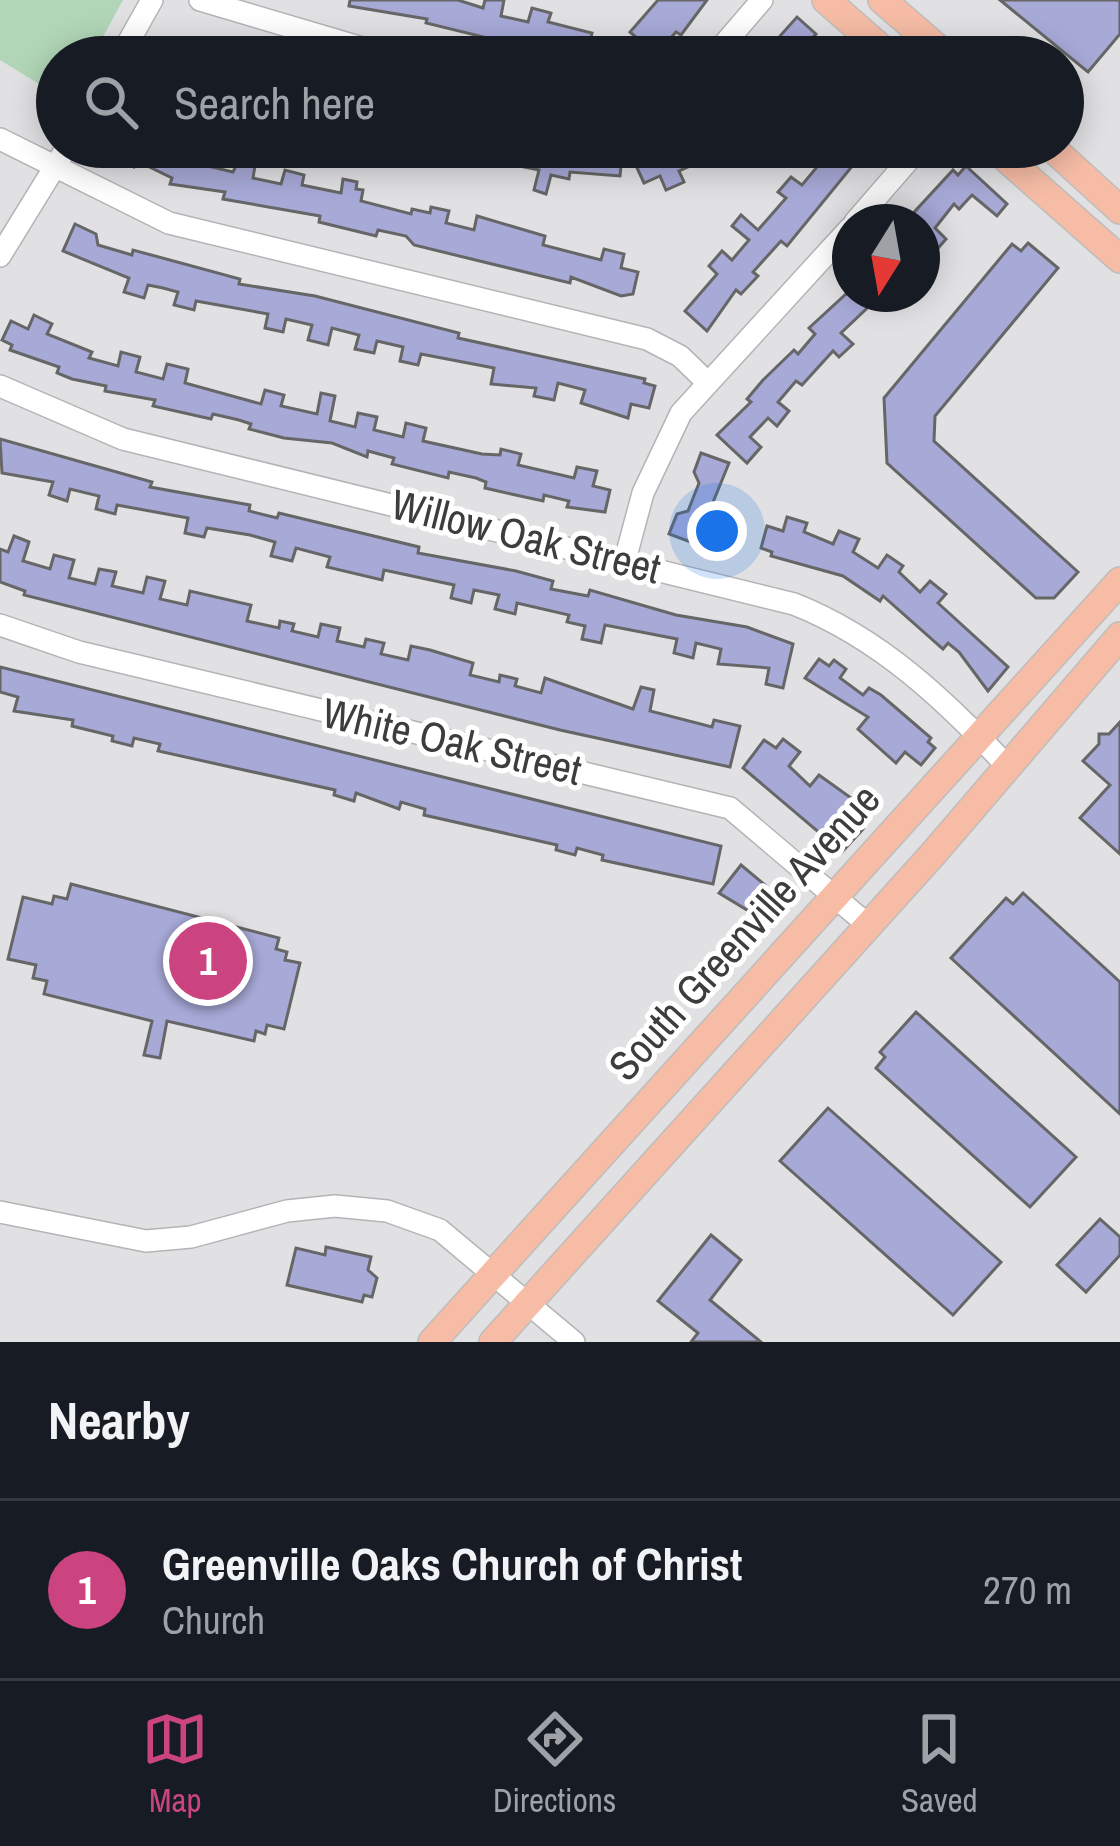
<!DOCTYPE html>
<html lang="en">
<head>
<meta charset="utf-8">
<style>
  :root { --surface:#171b24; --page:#20242c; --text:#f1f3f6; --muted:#9ea1a6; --line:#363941; --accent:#cb437f }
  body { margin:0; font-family:"Archivo Narrow",sans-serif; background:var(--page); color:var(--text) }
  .compass { position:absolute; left:832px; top:204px; width:108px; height:108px; border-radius:50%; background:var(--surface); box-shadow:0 6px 30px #0003; rotate:191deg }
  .you { position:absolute; left:717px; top:531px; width:42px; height:42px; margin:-30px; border:9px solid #fff; border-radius:50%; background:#1a73e8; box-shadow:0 0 0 18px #1a73e833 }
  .badge { display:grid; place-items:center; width:78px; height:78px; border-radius:50%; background:var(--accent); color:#fff; font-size:39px; font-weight:700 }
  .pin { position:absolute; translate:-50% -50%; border:6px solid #fff; box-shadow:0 3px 12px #0006 }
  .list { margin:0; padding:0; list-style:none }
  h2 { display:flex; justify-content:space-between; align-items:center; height:156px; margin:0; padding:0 48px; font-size:51px }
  h2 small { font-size:39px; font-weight:400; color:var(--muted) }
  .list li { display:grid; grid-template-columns:78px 1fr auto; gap:36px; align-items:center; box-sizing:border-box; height:180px; padding:0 48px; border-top:3px solid var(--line) }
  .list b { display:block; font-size:45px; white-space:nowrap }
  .list p { margin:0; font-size:39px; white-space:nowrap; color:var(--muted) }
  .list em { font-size:39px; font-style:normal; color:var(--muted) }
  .icon { flex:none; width:66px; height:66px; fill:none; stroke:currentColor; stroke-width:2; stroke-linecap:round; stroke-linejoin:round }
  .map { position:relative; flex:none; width:1120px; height:1342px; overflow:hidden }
  .search { position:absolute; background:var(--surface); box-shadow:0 6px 30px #0003; left:36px; right:36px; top:36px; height:132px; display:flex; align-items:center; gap:30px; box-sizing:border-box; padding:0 42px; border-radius:66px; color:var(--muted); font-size:45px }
  .sheet { height:336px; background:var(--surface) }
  nav { display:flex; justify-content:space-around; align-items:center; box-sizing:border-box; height:168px; border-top:3px solid var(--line); background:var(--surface); font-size:33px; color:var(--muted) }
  nav a { display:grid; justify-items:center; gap:6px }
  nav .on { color:var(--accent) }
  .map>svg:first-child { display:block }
  .green { fill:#b1d6b7 }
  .building { fill:#a7a9d7; stroke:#666667; stroke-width:3 }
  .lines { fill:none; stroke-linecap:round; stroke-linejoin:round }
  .minor-casing { stroke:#b4b4b6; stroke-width:24 }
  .major-casing { stroke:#bdbdbd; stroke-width:30 }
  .minor { stroke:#fff; stroke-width:21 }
  .major { stroke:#f6bca5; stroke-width:27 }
  .labels { text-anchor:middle; stroke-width:10; stroke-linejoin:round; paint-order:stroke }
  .street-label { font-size:42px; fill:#3d3d3d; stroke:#fff }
</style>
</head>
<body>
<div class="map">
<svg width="1120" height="1342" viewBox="0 0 1120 1342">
  <rect width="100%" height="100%" fill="#e1e1e3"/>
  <polygon class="green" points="0,0 123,0 92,57 57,57 57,95 0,60"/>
  <g class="building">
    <polygon points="350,0 458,0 483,8 485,0 504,0 501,16 528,22 532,8 551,13 548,22 592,33 587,53 565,57 426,23 427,19 349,6"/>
    <polygon points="658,0 707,0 681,35 676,32 654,57 633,57 626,51 637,38 630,32"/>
    <polygon points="1000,0 1120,0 1120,34 1088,72"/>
    <polygon points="797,17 816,34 803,48 812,57 786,57 772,45"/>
    <polygon points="108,147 158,147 156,151 184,158 187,147 196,147 207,150 203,165 233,172 245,147 258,147 253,178 281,184 285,170 304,175 302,185 341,193 343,179 357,182 356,189 363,190 361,201 411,214 412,209 430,213 431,207 449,211 446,223 474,230 477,216 545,236 543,245 601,260 604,249 624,254 621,268 638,272 633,294 621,296 571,277 570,283 414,245 406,236 378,230 376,236 319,222 320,216 223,199 225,192 170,184 172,178 137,161 134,167 113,157 116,151"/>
    <polygon points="509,147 606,147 622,156 620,176 570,172 569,179 551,175 546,194 534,190 539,170 505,163"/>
    <polygon points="656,147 669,147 671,152 683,147 733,147 679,171 684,182 666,190 660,176 644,183 632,157"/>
    <polygon points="806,147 856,147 863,153 787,246 781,241 753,272 758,276 741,294 736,290 707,331 685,311 717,274 709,266 722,251 732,260 749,240 732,226 741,215 758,230 786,198 778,192 791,177 802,185 822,161"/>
    <polygon points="966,166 1007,204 997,216 972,195 959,209 954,204 935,228 946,239 933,254 922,244 922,222 905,222 953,170 958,175"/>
    <polygon points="75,224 96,234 98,245 132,255 133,250 240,279 239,284 315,296 459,333 458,338 645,379 644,383 655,386 649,408 631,404 628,418 581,403 585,390 558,383 554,400 534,396 536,388 491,384 494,368 421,354 418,365 400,361 403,347 377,341 374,353 355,349 359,335 332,328 328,345 308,340 312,325 286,319 283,332 265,328 268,314 196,301 194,310 174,305 178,292 163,288 148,285 144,298 124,292 129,278 63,251"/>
    <polygon points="1028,243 1058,268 935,416 934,441 1078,572 1054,598 1036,598 887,463 884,398 1012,244 1021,251"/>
    <polygon points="846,294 882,294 841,333 853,344 839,357 833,351 802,385 796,381 778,402 789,411 777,426 768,418 750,437 761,447 747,463 717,435 751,402 747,399 763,380 794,350 798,354 815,334 809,328"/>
    <polygon points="34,315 52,324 47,334 92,352 89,358 118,366 121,352 140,357 136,372 163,379 167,364 188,369 185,383 261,404 265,390 284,395 281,406 317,414 321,393 335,396 330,421 355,427 358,413 377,417 374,430 403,437 406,423 426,428 423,441 482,454 500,455 501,449 521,454 518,465 574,478 577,467 597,471 593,486 610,490 605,512 567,507 569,501 544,495 543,501 511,494 485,488 486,482 476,478 449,472 448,478 392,464 394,458 368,451 367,457 332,443 284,438 249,429 251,424 239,420 213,414 211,419 153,406 155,400 105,391 106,386 72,379 57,373 59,367 10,350 12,345 2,340 11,321 28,329"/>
    <polygon points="0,439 152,482 150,487 250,505 249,511 277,518 279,513 419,547 418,553 516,571 553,581 551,589 588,596 590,590 676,615 747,627 793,644 783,688 766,684 769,668 718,664 721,649 696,643 693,658 674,653 677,639 605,625 601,643 582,639 585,626 567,622 569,615 517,603 515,614 495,609 499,595 474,590 471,603 451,598 454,585 384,570 382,580 327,567 330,557 296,548 292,561 271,556 275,542 250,535 207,528 204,537 185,533 188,518 117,505 115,514 96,509 99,496 70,489 67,501 49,495 53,482 2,473"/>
    <polygon points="701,453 729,463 696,544 669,534 677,514 688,511 699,483 694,472"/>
    <polygon points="787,517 807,523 804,532 833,544 839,531 859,539 853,552 878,568 887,555 903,566 899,572 920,592 930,581 946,594 938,603 1008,667 988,691 959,652 948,643 943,649 883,596 880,601 843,576 771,556 772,552 761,548 767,526 783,531"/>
    <polygon points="14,536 29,542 23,561 50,569 54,555 74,560 69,578 95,584 99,569 116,572 112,586 143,593 147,577 165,581 160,599 187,605 190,591 251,605 247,621 279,628 280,621 294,624 292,631 318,637 321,624 340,628 337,641 364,647 366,639 384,643 381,654 408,660 411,646 430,650 473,663 470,675 499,682 500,675 517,679 515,686 541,693 545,678 633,709 641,687 654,690 650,711 712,727 714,720 740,726 730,767 560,730 24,595 25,591 0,582 0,549 8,552"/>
    <polygon points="819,659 829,666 834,660 846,669 840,678 863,695 869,688 881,695 931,738 928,742 935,748 921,765 905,752 896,763 858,729 868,717 805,678"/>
    <polygon points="0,667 721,846 713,884 602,860 603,855 577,848 575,855 556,850 557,845 424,815 425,809 401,802 399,809 356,793 354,801 334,795 335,790 158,751 160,744 134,738 132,746 112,741 113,736 72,726 73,720 14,711 18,697 0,692"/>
    <polygon points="1120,722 1120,854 1080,818 1110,785 1083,761 1099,744 1099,734 1109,734"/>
    <polygon points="783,739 800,752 789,766 810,786 819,775 858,803 847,815 863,829 842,852 743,768 764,740 776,748"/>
    <polygon points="741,865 765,885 760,891 766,896 752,913 719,893"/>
    <polygon points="71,884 279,938 276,949 287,952 285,960 300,963 284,1029 267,1025 265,1034 256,1031 254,1041 167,1021 160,1058 144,1055 152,1021 44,994 47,981 33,978 36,965 8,959 23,897 52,904 54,896 67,899"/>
    <polygon points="1023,893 1120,982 1120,1114 951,958 1006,898 1013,904"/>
    <polygon points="916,1012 1076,1157 1030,1207 876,1068 885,1057 880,1052"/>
    <polygon points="828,1108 1001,1262 953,1315 780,1161"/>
    <polygon points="1100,1219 1120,1237 1120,1255 1086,1292 1057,1265"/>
    <polygon points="711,1235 741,1260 710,1300 761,1342 691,1342 698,1333 658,1301"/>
    <polygon points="326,1247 371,1257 368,1270 377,1278 372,1297 364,1295 362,1302 287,1285 296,1248 325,1255"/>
  </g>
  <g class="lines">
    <g class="minor-casing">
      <g id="minor">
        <polyline points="200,0 393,57"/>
        <polyline points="120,57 152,0"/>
        <polyline points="713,57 762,0"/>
        <polyline points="0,139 169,223 647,339 680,356 707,382"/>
        <polyline points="855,222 920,147"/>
        <polyline points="0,256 67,147"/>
        <path d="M0 386 123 439 794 604C880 638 945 700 1008 767"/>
        <polyline points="625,560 643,493 681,413 850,228"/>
        <polyline points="0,625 79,652 730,808 868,925"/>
        <polyline points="0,1212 146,1241 191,1237 287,1211 335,1206 387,1211 440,1230 574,1342"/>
      </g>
    </g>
    <g class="major-casing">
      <g id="major">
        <polyline points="826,0 891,57"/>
        <polyline points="882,0 948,57"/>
        <polyline points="993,147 1120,259"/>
        <polyline points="1051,147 1120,210"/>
        <polyline points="432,1342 1120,581"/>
        <polyline points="493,1342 933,854 1120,636"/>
      </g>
    </g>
    <use href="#minor" class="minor"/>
    <use href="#major" class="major"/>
  </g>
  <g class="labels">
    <g class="street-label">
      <text transform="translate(526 536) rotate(14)" y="15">Willow Oak Street</text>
      <text transform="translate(452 741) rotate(13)" y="15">White Oak Street</text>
      <text transform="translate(744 932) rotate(-48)" y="15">South Greenville Avenue</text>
    </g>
  </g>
</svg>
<svg class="compass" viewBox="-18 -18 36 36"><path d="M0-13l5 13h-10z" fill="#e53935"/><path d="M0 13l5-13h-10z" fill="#9ea1a6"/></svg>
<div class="you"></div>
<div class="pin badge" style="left:208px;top:961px">1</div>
<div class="search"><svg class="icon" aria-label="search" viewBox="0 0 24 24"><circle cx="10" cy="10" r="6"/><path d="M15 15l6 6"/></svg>Search here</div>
</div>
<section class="sheet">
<h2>Nearby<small></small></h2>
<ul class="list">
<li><span class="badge">1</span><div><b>Greenville Oaks Church of Christ</b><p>Church</p></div><em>270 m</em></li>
</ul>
</section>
<nav>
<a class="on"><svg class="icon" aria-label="map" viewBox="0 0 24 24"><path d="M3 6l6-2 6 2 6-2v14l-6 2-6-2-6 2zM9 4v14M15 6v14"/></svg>Map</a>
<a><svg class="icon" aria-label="directions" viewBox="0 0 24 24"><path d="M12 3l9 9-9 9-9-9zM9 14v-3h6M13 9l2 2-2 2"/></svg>Directions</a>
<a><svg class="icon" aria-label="saved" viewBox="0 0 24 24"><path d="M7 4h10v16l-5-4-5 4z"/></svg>Saved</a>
</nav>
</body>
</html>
